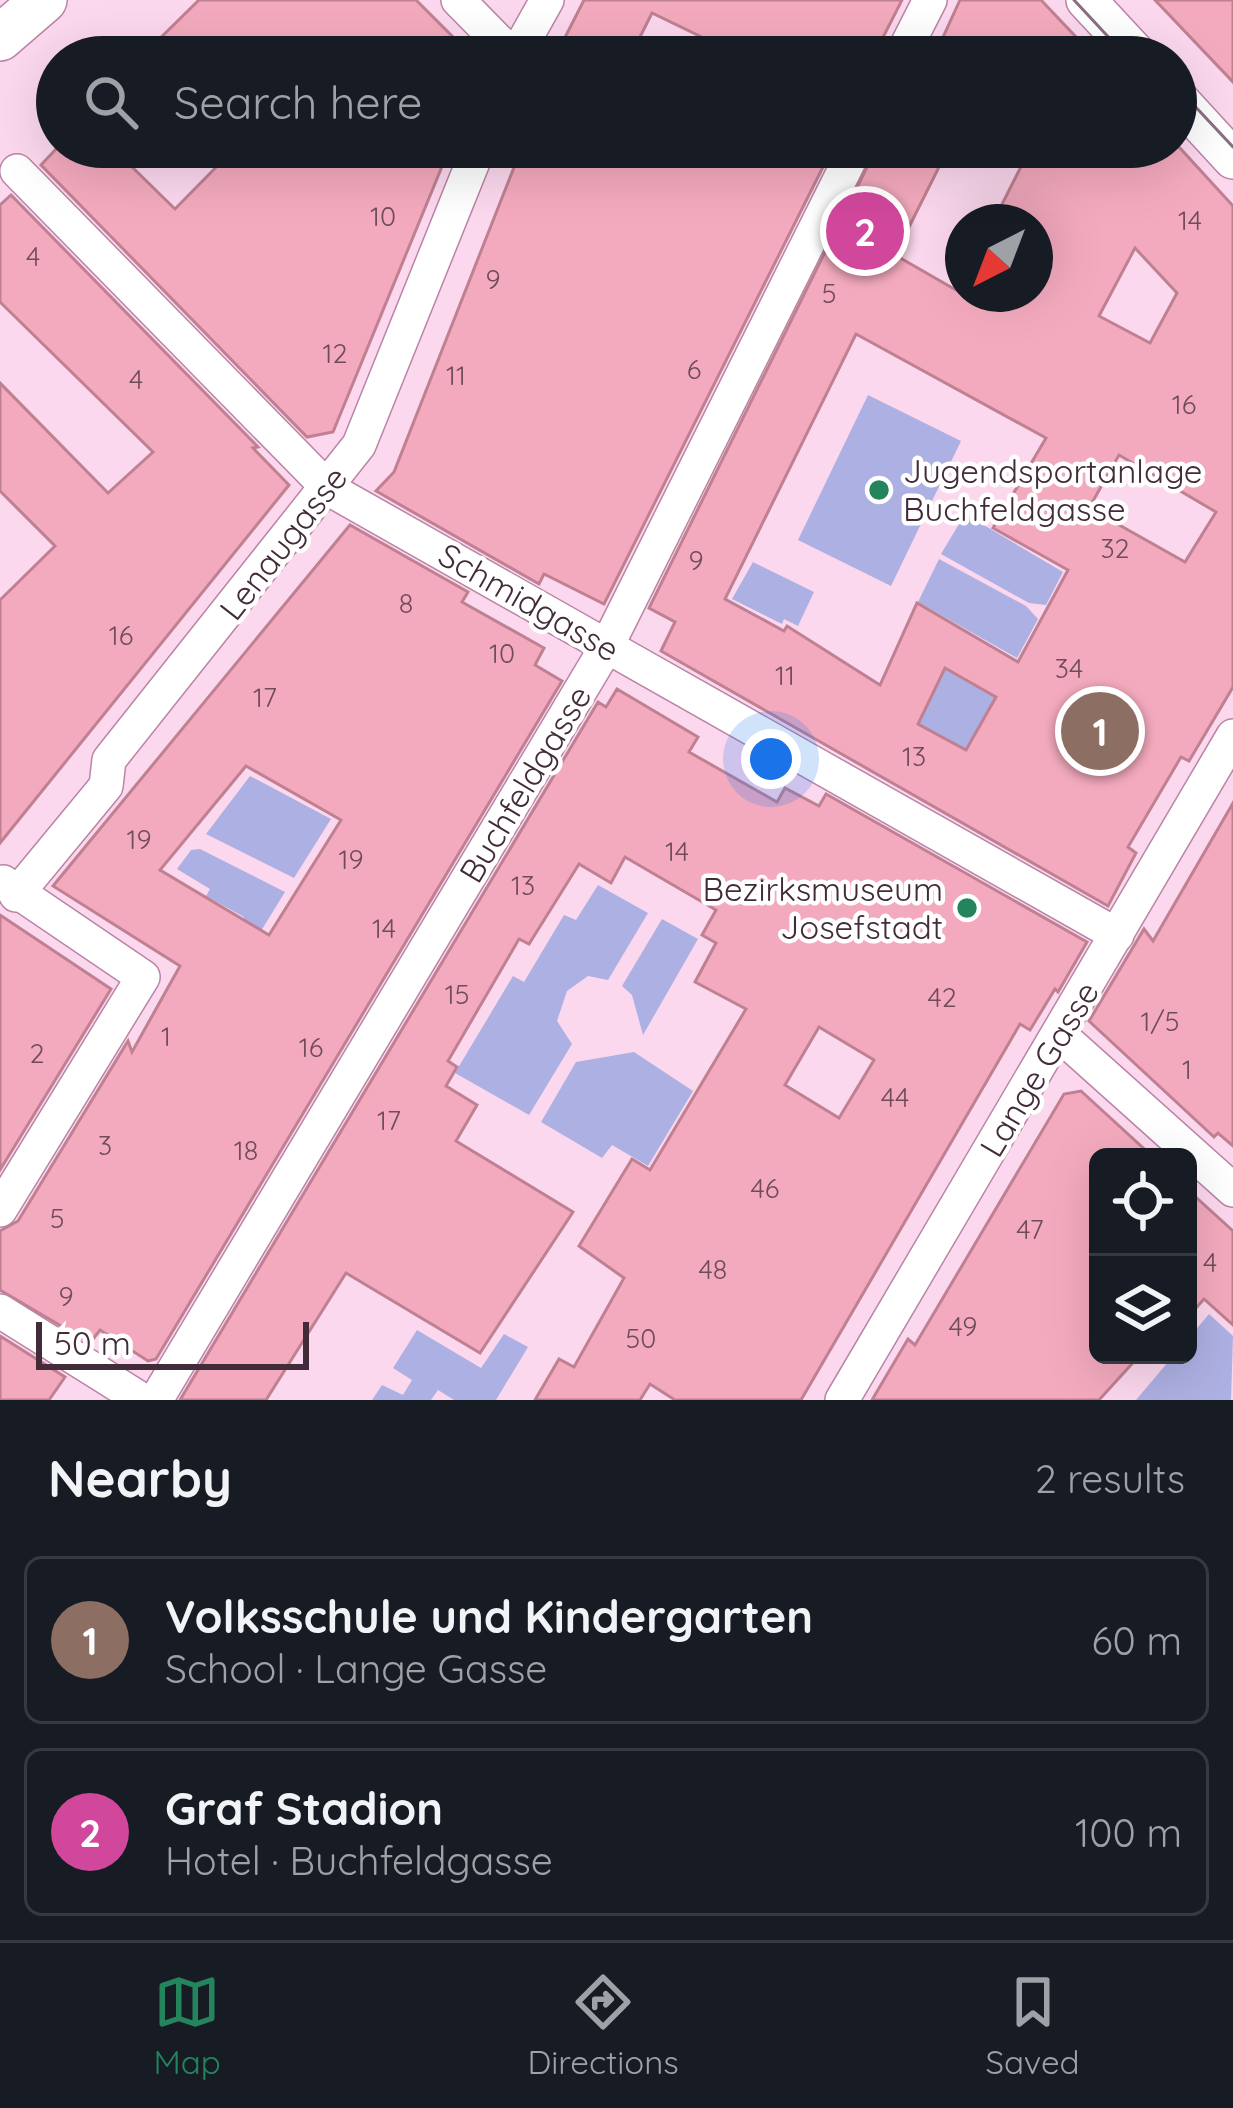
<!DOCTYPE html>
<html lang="en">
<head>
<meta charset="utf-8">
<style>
  :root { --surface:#171b24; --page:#242831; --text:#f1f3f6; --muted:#9ea1a6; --line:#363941; --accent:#24855d }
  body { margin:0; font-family:Quicksand,sans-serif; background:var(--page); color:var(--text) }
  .controls { position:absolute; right:36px; bottom:36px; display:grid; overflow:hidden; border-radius:18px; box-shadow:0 12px 48px #0002 }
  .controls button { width:108px; height:108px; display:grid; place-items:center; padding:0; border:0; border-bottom:3px solid var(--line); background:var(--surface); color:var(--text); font:60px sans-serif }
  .compass { position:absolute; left:945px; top:204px; width:108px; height:108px; border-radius:50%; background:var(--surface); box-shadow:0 12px 48px #0002; rotate:222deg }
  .scale { position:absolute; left:36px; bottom:30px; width:273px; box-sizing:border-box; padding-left:12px; border:6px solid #432c3a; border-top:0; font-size:33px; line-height:42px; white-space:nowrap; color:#432c3a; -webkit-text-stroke:9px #fff; paint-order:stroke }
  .you { position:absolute; left:771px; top:759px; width:42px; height:42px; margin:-30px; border:9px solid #fff; border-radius:50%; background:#1a73e8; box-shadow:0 0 0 18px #1a73e833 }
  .badge { display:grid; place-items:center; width:78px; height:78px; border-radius:50%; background:var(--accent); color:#fff; font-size:39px; font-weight:700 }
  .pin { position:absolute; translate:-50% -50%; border:6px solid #fff; box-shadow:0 3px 12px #0006 }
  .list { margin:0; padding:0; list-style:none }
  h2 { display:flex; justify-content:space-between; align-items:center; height:156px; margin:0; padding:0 48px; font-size:51px }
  h2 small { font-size:39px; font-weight:400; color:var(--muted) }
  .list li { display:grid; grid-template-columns:78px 1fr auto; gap:36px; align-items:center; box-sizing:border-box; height:168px; margin:0 24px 24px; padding:0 24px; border:3px solid var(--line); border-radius:18px }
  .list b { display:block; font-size:45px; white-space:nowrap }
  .list p { margin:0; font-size:39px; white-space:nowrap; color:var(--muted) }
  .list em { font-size:39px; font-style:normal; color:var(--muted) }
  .icon { flex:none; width:66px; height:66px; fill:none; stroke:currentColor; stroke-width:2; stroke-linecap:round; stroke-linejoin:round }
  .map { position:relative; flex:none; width:1233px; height:1400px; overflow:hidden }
  .search { position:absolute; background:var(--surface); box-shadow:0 12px 48px #0002; left:36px; right:36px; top:36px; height:132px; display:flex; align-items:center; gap:30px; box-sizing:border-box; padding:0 42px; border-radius:66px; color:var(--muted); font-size:45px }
  .sheet { height:540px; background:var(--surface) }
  nav { display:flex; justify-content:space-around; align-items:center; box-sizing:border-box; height:168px; border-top:3px solid var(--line); background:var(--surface); font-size:33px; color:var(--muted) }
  nav a { display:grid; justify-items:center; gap:6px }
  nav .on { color:var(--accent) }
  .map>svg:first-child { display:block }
  .green { fill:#adb0e2 }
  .building { fill:#f4aabe; stroke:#bf8091; stroke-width:3; fill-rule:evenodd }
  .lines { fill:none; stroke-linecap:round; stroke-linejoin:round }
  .minor-casing { stroke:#ba84a6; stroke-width:36 }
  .tertiary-casing { stroke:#ba84a6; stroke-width:42 }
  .secondary-casing { stroke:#ba84a6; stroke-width:48 }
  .minor { stroke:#fff; stroke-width:33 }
  .tertiary { stroke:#fff; stroke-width:39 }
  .secondary { stroke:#fff; stroke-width:45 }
  .tram { stroke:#8b6f80; stroke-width:3 }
  .poi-dot { fill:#24855d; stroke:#fff; stroke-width:4.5 }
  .labels { text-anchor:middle; stroke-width:9; stroke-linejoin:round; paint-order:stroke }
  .number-label { font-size:27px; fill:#6f4c5b }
  .poi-label { font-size:33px; fill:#432c3a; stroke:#fff; text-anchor:start }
  .street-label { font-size:33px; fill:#432c3a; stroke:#fff }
</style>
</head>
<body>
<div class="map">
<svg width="1233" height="1400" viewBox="0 0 1233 1400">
  <rect width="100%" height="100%" fill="#fcd8ee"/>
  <g class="green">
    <polygon points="868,395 961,441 891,586 798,540"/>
    <polygon points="965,514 1063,572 1046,605 1029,603 941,554"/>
    <polygon points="939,559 1026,606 1038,619 1017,658 918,602"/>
    <polygon points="753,562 814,592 798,626 784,619 782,624 732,599"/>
    <polygon points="945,668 996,697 966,750 918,724"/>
    <polygon points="250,776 331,819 294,878 206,834"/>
    <polygon points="200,849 285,892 232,978 215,967 244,917 206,896 210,889 177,869 191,850"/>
    <polygon points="598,885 648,913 608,980 588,976 567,991 557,1021 572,1044 529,1115 455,1073 513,976 524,982 564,915 576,920"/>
    <polygon points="662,919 698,939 643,1035 632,995 622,986"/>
    <polygon points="634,1052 693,1091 648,1166 612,1145 602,1158 541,1122 576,1062"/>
    <polygon points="1209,1314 1233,1336 1231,1400 1136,1400 1174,1355 1188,1355 1188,1339"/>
    <polygon points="417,1330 481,1368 504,1334 528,1347 496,1400 454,1400 438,1390 431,1400 372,1400 382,1385 403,1395 412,1380 393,1368"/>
  </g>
  <g class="building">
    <polygon points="199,0 416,0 473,57 371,57 355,41 343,57 141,57"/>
    <polygon points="584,0 902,0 873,57 714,57 720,46 652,13 630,57 555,57"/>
    <polygon points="960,0 1041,0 1095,57 934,57"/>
    <polygon points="1155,0 1233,0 1233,82"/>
    <polygon points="58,147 145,147 128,163 175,209 236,147 450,147 333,432 307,437 41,165"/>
    <polygon points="522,147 833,147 604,604 544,574 539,584 376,491 394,472"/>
    <path d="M877 147H949L895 255 963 294H1035V222H993L1031 147H1179L1233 206V687L1189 761 1181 757 1128 847 1136 853 1108 906 661 651 675 622 649 608ZM1135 248 1177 293 1150 343 1099 316ZM856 334 1046 438 993 528 1068 570 1018 662 917 603 880 685 787 626 784 631 725 599ZM1119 455 1216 512 1185 562 1089 508ZM945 668 996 697 966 750 918 724Z"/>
    <polygon points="11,195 258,447 253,448 289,485 0,843 0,600 55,546 0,491 0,383 108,493 153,452 0,302 0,205"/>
    <path d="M350 525 468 592 462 602 544 648 535 665 562 681 156 1359 148 1361 100 1330 90 1343 0 1290V1231L18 1221 128 1041 132 1052 180 966 53 886ZM246 766 341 820 269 935 160 870Z"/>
    <path d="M617 689 698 737 689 752 777 802 785 788 819 806 826 794 1087 942 1058 992 1055 989 1030 1030 1020 1024 801 1400H675L650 1384 640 1400H535L559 1359 574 1367 624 1278 579 1246 632 1159 650 1170 746 1009 695 982 716 943 702 935 716 910 625 857 611 883 579 864 529 944 519 939 448 1061 457 1067 446 1086 477 1105 456 1141 573 1212 480 1353 346 1273 266 1400H180L598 702 606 707ZM819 1027 874 1060 839 1118 785 1085Z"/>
    <polygon points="1233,803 1233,1146 1218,1133 1214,1137 1089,1021 1144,929 1153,941"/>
    <polygon points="0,915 111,989 0,1170"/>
    <polygon points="1081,1091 1153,1157 1098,1157 1098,1355 1140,1355 1099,1400 872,1400 908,1339 915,1345 1064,1094"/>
    <polygon points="1188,1190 1233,1231 1233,1325 1204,1299 1188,1317"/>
    <polygon points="0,1336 65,1377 49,1400 0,1400"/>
  </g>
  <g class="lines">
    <g class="minor-casing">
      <g id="minor">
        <polyline points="458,0 514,57"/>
        <polyline points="515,57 547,0"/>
        <polyline points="901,57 930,0"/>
        <polyline points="17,171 329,489 1117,935"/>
        <polyline points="16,895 106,786 109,760 359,445 479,147"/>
        <polyline points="1060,1035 1233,1190"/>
        <polyline points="0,1210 143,977 3,882"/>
        <polyline points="0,1311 142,1400"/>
        <polyline points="156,1400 607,646 856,147"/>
        <polyline points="842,1400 1233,736"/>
      </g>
    </g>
    <g class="tertiary-casing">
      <g id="tertiary">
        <polyline points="1086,0 1139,57"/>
        <polyline points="1176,97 1233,159"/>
      </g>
    </g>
    <g class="secondary-casing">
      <polyline id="secondary" points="0,38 44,0"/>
    </g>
    <use href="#minor" class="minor"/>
    <use href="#tertiary" class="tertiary"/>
    <use href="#secondary" class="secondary"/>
    <g class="tram">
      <polyline points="1074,0 1127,57"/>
      <polyline points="1176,86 1233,147"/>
    </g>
  </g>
  <g class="poi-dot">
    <circle cx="879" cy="490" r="12"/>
    <circle cx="967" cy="908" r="12"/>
  </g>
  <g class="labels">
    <g class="number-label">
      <text x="383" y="226">10</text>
      <text x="1190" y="230">14</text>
      <text x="33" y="266">4</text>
      <text x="493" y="289">9</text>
      <text x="829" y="303">5</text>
      <text x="335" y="363">12</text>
      <text x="694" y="379">6</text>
      <text x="456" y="385">11</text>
      <text x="136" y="389">4</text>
      <text x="1184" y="414">16</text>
      <text x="1115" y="558">32</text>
      <text x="696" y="570">9</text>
      <text x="406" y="613">8</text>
      <text x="121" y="645">16</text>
      <text x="502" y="663">10</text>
      <text x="1069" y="678">34</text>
      <text x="785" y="685">11</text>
      <text x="265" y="707">17</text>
      <text x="914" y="766">13</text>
      <text x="139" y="849">19</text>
      <text x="677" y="861">14</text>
      <text x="351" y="869">19</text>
      <text x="523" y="895">13</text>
      <text x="384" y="938">14</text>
      <text x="457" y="1004">15</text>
      <text x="942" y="1007">42</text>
      <text x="1160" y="1031">1/5</text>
      <text x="166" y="1046">1</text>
      <text x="311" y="1057">16</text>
      <text x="37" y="1063">2</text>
      <text x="1187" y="1079">1</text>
      <text x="895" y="1107">44</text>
      <text x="389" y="1130">17</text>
      <text x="105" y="1155">3</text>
      <text x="246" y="1160">18</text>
      <text x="765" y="1198">46</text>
      <text x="57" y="1228">5</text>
      <text x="1030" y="1239">47</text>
      <text x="1210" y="1272">4</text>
      <text x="713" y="1279">48</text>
      <text x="66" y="1306">9</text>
      <text x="963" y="1336">49</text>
      <text x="641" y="1348">50</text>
    </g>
    <g class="poi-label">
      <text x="903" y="483">Jugendsportanlage<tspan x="903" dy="38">Buchfeldgasse</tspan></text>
      <text x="943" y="901" text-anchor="end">Bezirksmuseum<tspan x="943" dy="38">Josefstadt</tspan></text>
    </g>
    <g class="street-label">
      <text transform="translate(283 543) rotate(-52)" y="12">Lenaugasse</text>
      <text transform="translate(529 602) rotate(30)" y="12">Schmidgasse</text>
      <text transform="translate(525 784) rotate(-59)" y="12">Buchfeldgasse</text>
      <text transform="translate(1039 1069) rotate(-59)" y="12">Lange Gasse</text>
    </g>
  </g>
</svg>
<div class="controls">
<button><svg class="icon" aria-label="locate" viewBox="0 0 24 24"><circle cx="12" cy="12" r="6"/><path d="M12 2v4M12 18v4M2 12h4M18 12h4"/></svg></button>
<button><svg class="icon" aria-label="layers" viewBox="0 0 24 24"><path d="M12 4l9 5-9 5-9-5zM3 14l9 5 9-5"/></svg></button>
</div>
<svg class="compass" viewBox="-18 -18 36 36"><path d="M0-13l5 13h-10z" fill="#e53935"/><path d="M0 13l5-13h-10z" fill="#9ea1a6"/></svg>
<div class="scale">50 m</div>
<div class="you"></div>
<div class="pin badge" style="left:1100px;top:731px;background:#8d6e63">1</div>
<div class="pin badge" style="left:865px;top:231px;background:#d1479c">2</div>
<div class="search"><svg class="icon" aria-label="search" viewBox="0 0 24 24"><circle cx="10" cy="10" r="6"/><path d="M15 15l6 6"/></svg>Search here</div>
</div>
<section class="sheet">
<h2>Nearby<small>2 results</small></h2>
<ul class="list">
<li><span class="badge" style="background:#8d6e63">1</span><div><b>Volksschule und Kindergarten</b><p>School · Lange Gasse</p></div><em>60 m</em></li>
<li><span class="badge" style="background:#d1479c">2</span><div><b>Graf Stadion</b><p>Hotel · Buchfeldgasse</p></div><em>100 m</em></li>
</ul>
</section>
<nav>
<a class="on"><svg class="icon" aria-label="map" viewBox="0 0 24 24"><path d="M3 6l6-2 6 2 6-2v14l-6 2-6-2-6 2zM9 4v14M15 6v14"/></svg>Map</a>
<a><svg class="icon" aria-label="directions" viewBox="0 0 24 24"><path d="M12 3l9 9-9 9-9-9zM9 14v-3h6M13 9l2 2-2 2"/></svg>Directions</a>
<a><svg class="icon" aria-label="saved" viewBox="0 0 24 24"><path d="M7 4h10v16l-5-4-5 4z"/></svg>Saved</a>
</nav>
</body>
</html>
